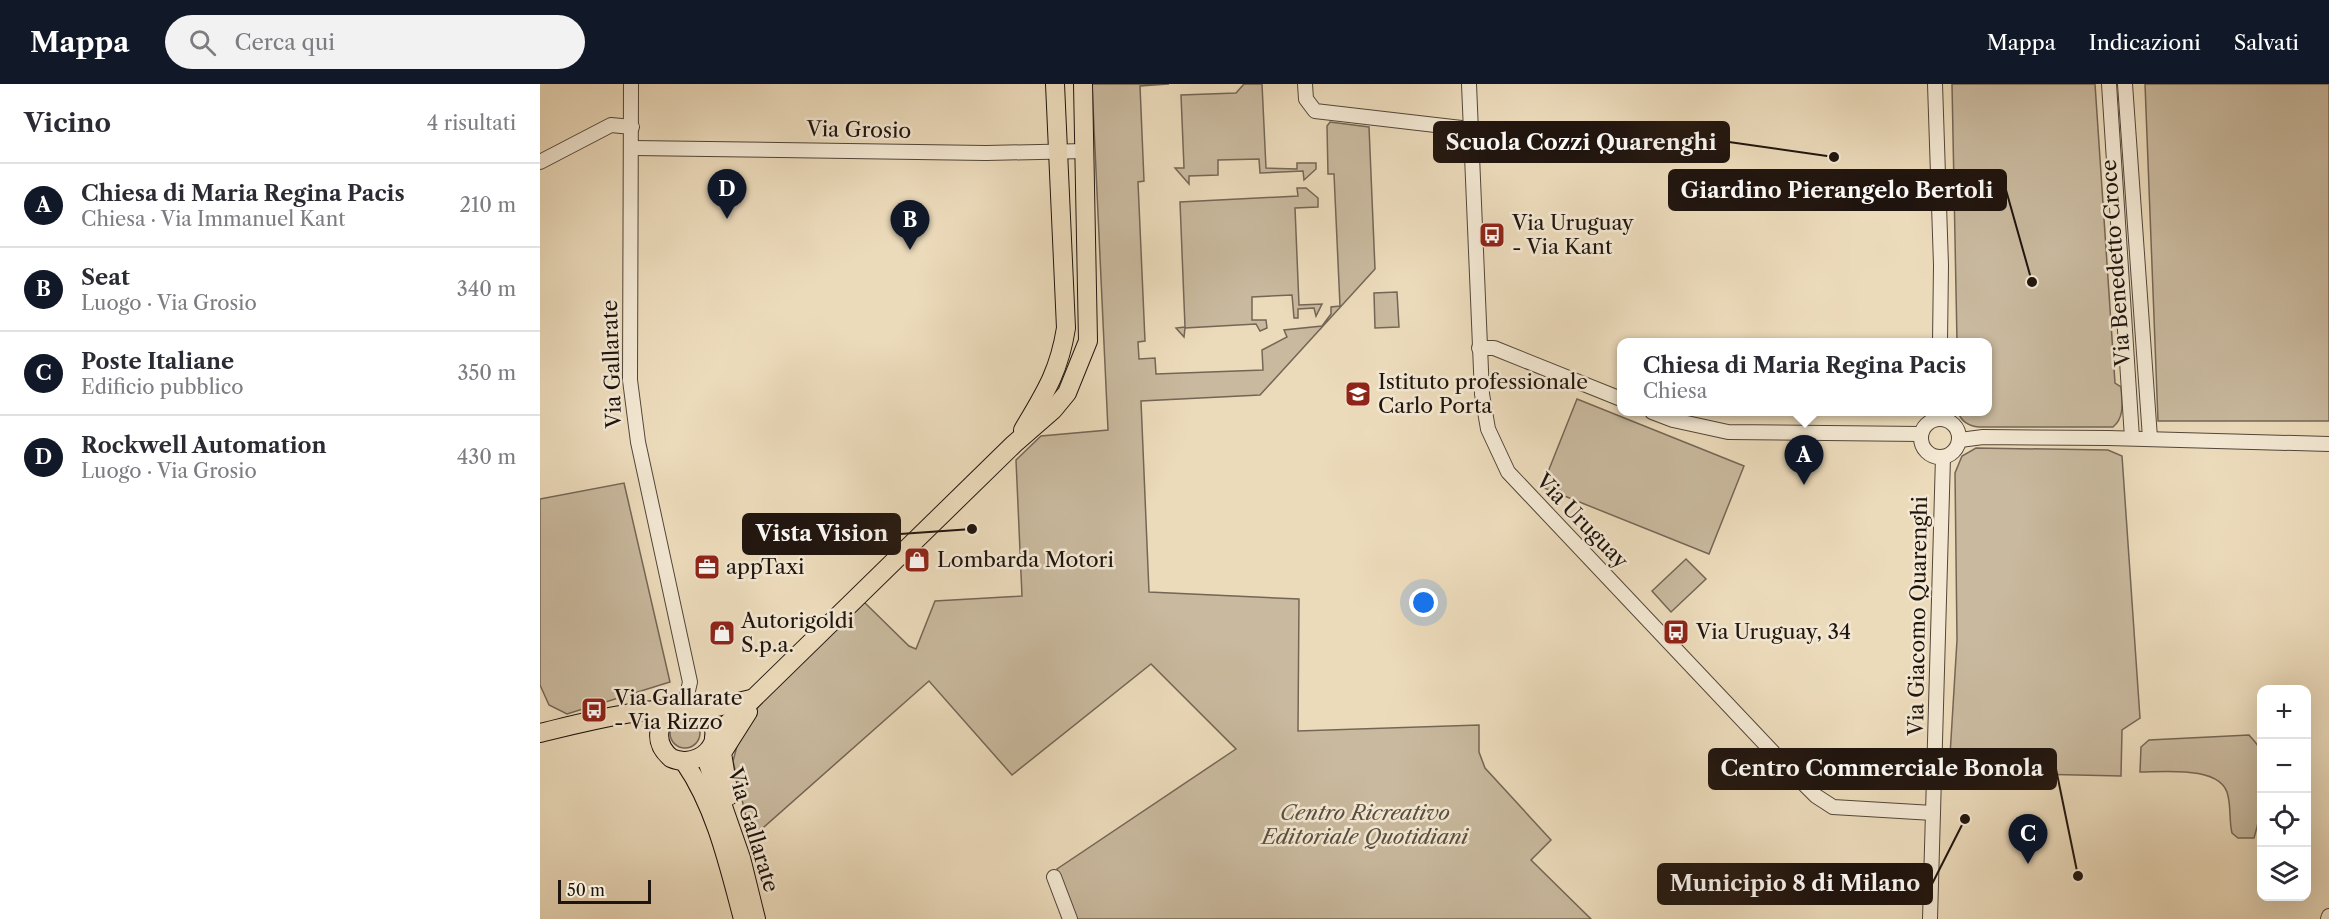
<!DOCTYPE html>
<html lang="it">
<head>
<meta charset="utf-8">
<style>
  :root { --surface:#fff; --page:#f2f2f3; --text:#2b2b33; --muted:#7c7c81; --line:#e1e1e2; --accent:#111827 }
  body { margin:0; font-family:"Libre Caslon Text",serif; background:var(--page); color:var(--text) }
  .controls { position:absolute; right:18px; bottom:18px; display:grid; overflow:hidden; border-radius:12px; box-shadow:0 6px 24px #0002 }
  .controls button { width:54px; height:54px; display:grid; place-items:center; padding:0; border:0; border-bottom:2px solid var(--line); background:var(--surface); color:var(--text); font:30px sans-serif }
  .scale { position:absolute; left:18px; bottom:15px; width:93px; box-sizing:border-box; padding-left:6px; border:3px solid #1f140e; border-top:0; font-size:16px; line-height:21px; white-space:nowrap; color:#1f140e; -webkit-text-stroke:4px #f3e8d3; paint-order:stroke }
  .you { position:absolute; left:884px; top:519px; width:21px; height:21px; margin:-15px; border:4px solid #fff; border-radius:50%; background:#1a73e8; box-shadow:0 0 0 9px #1a73e833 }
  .badge { display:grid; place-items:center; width:39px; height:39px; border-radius:50%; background:var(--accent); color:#fff; font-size:20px; font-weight:700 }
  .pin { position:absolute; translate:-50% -50px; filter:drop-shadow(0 2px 3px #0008) }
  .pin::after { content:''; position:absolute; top:32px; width:21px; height:18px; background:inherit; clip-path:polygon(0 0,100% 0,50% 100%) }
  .popup { position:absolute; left:1077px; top:254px; width:375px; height:78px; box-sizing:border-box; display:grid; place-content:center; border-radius:12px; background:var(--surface); filter:drop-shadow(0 2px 4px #0005); font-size:20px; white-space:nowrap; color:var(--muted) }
  .popup b { font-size:22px; color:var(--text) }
  .popup::after { content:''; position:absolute; left:50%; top:100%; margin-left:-12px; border:12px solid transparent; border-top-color:var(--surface) }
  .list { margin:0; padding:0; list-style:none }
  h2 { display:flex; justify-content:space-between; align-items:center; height:78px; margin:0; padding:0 24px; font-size:26px }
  h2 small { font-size:20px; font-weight:400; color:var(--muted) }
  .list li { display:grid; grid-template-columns:39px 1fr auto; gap:18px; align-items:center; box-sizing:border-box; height:84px; padding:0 24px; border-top:2px solid var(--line) }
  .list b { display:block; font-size:22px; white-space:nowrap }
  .list p { margin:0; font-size:20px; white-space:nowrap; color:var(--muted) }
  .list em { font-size:20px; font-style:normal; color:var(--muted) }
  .icon { flex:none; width:33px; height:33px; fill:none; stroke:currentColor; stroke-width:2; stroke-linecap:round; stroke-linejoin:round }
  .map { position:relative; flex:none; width:1789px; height:835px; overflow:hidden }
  header { display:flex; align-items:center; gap:36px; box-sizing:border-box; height:84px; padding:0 30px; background:var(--accent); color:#fff }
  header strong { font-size:28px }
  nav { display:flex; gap:33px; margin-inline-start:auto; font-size:21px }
  .search { width:420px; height:54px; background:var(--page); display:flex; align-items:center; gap:15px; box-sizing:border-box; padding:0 21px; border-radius:33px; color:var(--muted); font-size:22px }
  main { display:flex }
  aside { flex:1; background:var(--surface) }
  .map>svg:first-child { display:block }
  .green { fill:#c9b99e; stroke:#746656; stroke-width:1.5 }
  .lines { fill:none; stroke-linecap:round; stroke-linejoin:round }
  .minor-casing { stroke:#524639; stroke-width:16 }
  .major-casing { stroke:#1f140e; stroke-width:20 }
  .minor { stroke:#f3e8d3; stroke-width:14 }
  .major { stroke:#ecdbbb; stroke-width:18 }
  .labels { text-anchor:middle; stroke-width:5; stroke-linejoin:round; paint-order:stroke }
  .street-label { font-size:21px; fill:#1f140e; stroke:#f3e8d3 }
  .poi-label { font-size:21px; fill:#1f140e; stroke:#f3e8d3; text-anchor:start }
  .park-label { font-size:21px; font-style:italic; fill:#5a4e40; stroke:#f3e8d3 }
  .leader { fill:none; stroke:#1f140e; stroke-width:2 }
  .callout-dot { fill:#1f140e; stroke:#f3e8d3; stroke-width:2 }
  .callout { fill:#1f140e; stroke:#1f140e; stroke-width:2 }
  .callout-label { font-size:22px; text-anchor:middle; font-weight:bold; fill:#fff }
</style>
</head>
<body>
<header>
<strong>Mappa</strong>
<div class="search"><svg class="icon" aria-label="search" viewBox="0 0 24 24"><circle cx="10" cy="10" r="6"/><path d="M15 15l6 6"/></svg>Cerca qui</div>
<nav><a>Mappa</a><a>Indicazioni</a><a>Salvati</a></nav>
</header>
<main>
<aside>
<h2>Vicino<small>4 risultati</small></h2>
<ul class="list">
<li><span class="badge">A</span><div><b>Chiesa di Maria Regina Pacis</b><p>Chiesa · Via Immanuel Kant</p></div><em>210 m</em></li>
<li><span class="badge">B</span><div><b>Seat</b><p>Luogo · Via Grosio</p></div><em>340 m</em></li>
<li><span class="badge">C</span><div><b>Poste Italiane</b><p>Edificio pubblico</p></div><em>350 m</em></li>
<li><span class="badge">D</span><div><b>Rockwell Automation</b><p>Luogo · Via Grosio</p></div><em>430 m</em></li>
</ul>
</aside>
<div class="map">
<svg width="1789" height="835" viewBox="0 0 1789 835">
  <rect width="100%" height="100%" fill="#ecdbbb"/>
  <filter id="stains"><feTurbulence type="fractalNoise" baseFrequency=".00333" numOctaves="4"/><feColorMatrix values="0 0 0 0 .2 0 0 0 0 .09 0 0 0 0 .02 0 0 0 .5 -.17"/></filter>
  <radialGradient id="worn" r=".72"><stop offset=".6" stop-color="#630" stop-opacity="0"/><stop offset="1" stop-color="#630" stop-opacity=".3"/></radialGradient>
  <g class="green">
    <polygon points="552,0 629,0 600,2 604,97 598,98 605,257 598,258 599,275 615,274 616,290 723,286 722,266 747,253 744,246 782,242 791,230 791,223 800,222 794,90 788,90 787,42 790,38 829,43 835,185 720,311 601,317 609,508 759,515 758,647 939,641 939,668 945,684 1011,756 991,776 1051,835 536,835 517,785 696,665 611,580 472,691 389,597 216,750 210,750 193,677 197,662 220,619 324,518 369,562 376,565 395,517 482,512 476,376 501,352 568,346"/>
    <polygon points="704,0 722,0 726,84 757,85 757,79 776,79 776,85 764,96 763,87 720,89 719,75 678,76 678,91 649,92 649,100 635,84 644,84 641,11 696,9"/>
    <path d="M1412 0H1555L1575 299 1581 303C1582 318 1585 333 1573 343H1439C1429 342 1421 337 1418 328H1447V258H1417Z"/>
    <polygon points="1605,0 1789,0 1789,337 1618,337"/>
    <polygon points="757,104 766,104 778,114 778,123 755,124 759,221 782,220 776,232 774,224 758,225 758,234 754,234 752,211 712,213 712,236 726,236 727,244 720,247 716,240 645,244 644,253 636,244 645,243 640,118 758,112"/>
    <polygon points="857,208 859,243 835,244 834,209"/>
    <polygon points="1037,315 1204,382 1169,470 1002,403"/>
    <polygon points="1436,364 1568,366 1582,372 1600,634 1582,646 1581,692 1409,688 1417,556 1415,389 1422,372"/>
    <polygon points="84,399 130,598 27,630 9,621 0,601 0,415"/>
    <polygon points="1146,475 1166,495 1131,528 1112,507"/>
    <circle cx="145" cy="649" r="15"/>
    <path d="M1709 651C1712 655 1718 660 1720 666 1728 690 1721 731 1714 754H1698L1692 749C1689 737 1691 724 1688 712 1683 681 1623 688 1600 688L1601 663 1609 656Z"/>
  </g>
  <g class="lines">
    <g class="minor-casing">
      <g id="minor">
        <polyline points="91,0 90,296 98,358 150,598 144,624"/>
        <polyline points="765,0 766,15 775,27 930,45"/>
        <polyline points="929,0 942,310 948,345 968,388 1244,680 1276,712 1293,723 1393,729"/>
        <polyline points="1395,0 1401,181 1400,258"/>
        <polyline points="1569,0 1592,354"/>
        <polyline points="1585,0 1610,354"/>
        <polyline points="93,64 446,69 546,67"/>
        <polyline points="0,78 71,41 92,43"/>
        <polyline points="939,264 954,264 1081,315"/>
        <polyline points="1112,328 1133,336 1188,348 1381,350"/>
        <circle cx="1400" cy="354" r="19"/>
        <polyline points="1420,356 1443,353 1568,354 1789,360"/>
        <polyline points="514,793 530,835"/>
        <polyline points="1390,835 1403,373"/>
        <polyline points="1788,835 1789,832"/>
      </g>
    </g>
    <g class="major-casing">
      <g id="major">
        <path d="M483 346C505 309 519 288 526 244L515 0"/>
        <polyline points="160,627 211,615"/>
        <path d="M0 649C30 642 147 610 167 633 189 658 158 686 131 674 112 658 117 635 138 624"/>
        <polyline points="174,653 474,360 513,326 527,309 548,257 543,0"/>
        <polyline points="165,671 201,774 216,835"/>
        <path d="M145 679C176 724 189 783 203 835"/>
        <polyline points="189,712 182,669 208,628"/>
      </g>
    </g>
    <use href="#minor" class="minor"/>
    <use href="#major" class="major"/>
  </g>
  <defs>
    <g id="bus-square" transform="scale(1.35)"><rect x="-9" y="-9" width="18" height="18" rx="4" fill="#8f2418" stroke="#f3e8d3"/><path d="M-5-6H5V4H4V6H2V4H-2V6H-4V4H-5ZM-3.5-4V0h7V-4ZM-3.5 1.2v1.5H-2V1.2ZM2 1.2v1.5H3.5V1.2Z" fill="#fff"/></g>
    <g id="school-square" transform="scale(1.35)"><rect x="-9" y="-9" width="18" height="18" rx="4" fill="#8f2418" stroke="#f3e8d3"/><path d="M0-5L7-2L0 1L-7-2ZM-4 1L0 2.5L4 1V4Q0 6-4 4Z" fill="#fff"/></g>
    <g id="shop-square" transform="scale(1.35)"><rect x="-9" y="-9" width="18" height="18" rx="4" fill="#8f2418" stroke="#f3e8d3"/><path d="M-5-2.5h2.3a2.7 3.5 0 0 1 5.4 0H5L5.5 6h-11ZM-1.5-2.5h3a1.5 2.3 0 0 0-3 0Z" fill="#fff"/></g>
    <g id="office-square" transform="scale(1.35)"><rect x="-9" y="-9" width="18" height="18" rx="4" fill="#8f2418" stroke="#f3e8d3"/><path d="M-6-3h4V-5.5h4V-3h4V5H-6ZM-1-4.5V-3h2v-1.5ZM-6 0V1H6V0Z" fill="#fff"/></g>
  </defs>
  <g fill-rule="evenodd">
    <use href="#bus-square" x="952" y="151"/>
    <use href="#school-square" x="818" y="310"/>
    <use href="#shop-square" x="377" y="476"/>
    <use href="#office-square" x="167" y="483"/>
    <use href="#bus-square" x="1136" y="548"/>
    <use href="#shop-square" x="182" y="549"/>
    <use href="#bus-square" x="54" y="626"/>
  </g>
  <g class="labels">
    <g class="street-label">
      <text transform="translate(319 46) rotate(1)" y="7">Via Grosio</text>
      <text transform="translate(1576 179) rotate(-94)" y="7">Via Benedetto Croce</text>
      <text transform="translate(72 280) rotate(-92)" y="7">Via Gallarate</text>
      <text transform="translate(1042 437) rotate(46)" y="7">Via Uruguay</text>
      <text transform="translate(1378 532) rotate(-89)" y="7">Via Giacomo Quarenghi</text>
      <text transform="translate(213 746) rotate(73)" y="7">Via Gallarate</text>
    </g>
    <g class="poi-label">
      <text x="972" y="146">Via Uruguay<tspan x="972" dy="24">- Via Kant</tspan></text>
      <text x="838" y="305">Istituto professionale<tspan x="838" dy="24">Carlo Porta</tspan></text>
      <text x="397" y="483">Lombarda Motori</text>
      <text x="186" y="490">appTaxi</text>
      <text x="201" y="544">Autorigoldi<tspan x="201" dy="24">S.p.a.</tspan></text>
      <text x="1156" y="555">Via Uruguay, 34</text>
      <text x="74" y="621">Via Gallarate<tspan x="74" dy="24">- Via Rizzo</tspan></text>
    </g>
    <g class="park-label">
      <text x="825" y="736">Centro Ricreativo<tspan x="825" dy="24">Editoriale Quotidiani</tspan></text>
    </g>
  </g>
  <path class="leader" d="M1294 73L1189 58M1492 198L1466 106M432 445L360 450M1538 792L1516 685M1425 735L1392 800"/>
  <g class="callout-dot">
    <circle cx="1294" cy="73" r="6"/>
    <circle cx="1492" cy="198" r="6"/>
    <circle cx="432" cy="445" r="6"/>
    <circle cx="1538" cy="792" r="6"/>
    <circle cx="1425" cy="735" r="6"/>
  </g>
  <g class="callout">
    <rect x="894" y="38" width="295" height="40" rx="6"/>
    <rect x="1129" y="86" width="337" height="40" rx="6"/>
    <rect x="203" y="430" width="157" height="40" rx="6"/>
    <rect x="1169" y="665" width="347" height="40" rx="6"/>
    <rect x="1118" y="780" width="274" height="40" rx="6"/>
  </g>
  <g class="callout-label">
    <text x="1041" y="66">Scuola Cozzi Quarenghi</text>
    <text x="1297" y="114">Giardino Pierangelo Bertoli</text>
    <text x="282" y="457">Vista Vision</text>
    <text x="1342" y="692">Centro Commerciale Bonola</text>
    <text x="1255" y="807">Municipio 8 di Milano</text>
  </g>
  <rect width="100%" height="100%" filter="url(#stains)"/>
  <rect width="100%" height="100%" fill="url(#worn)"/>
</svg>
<div class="controls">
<button>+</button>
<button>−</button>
<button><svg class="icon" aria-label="locate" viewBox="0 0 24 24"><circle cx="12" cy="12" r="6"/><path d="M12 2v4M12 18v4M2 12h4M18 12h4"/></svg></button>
<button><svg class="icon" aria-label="layers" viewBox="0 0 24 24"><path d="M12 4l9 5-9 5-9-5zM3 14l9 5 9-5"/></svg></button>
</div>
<div class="scale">50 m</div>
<div class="you"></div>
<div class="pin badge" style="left:1264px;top:401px">A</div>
<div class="popup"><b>Chiesa di Maria Regina Pacis</b>Chiesa</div>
<div class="pin badge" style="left:370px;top:166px">B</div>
<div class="pin badge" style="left:1488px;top:780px">C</div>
<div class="pin badge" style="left:187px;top:135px">D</div>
</div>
</main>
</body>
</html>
